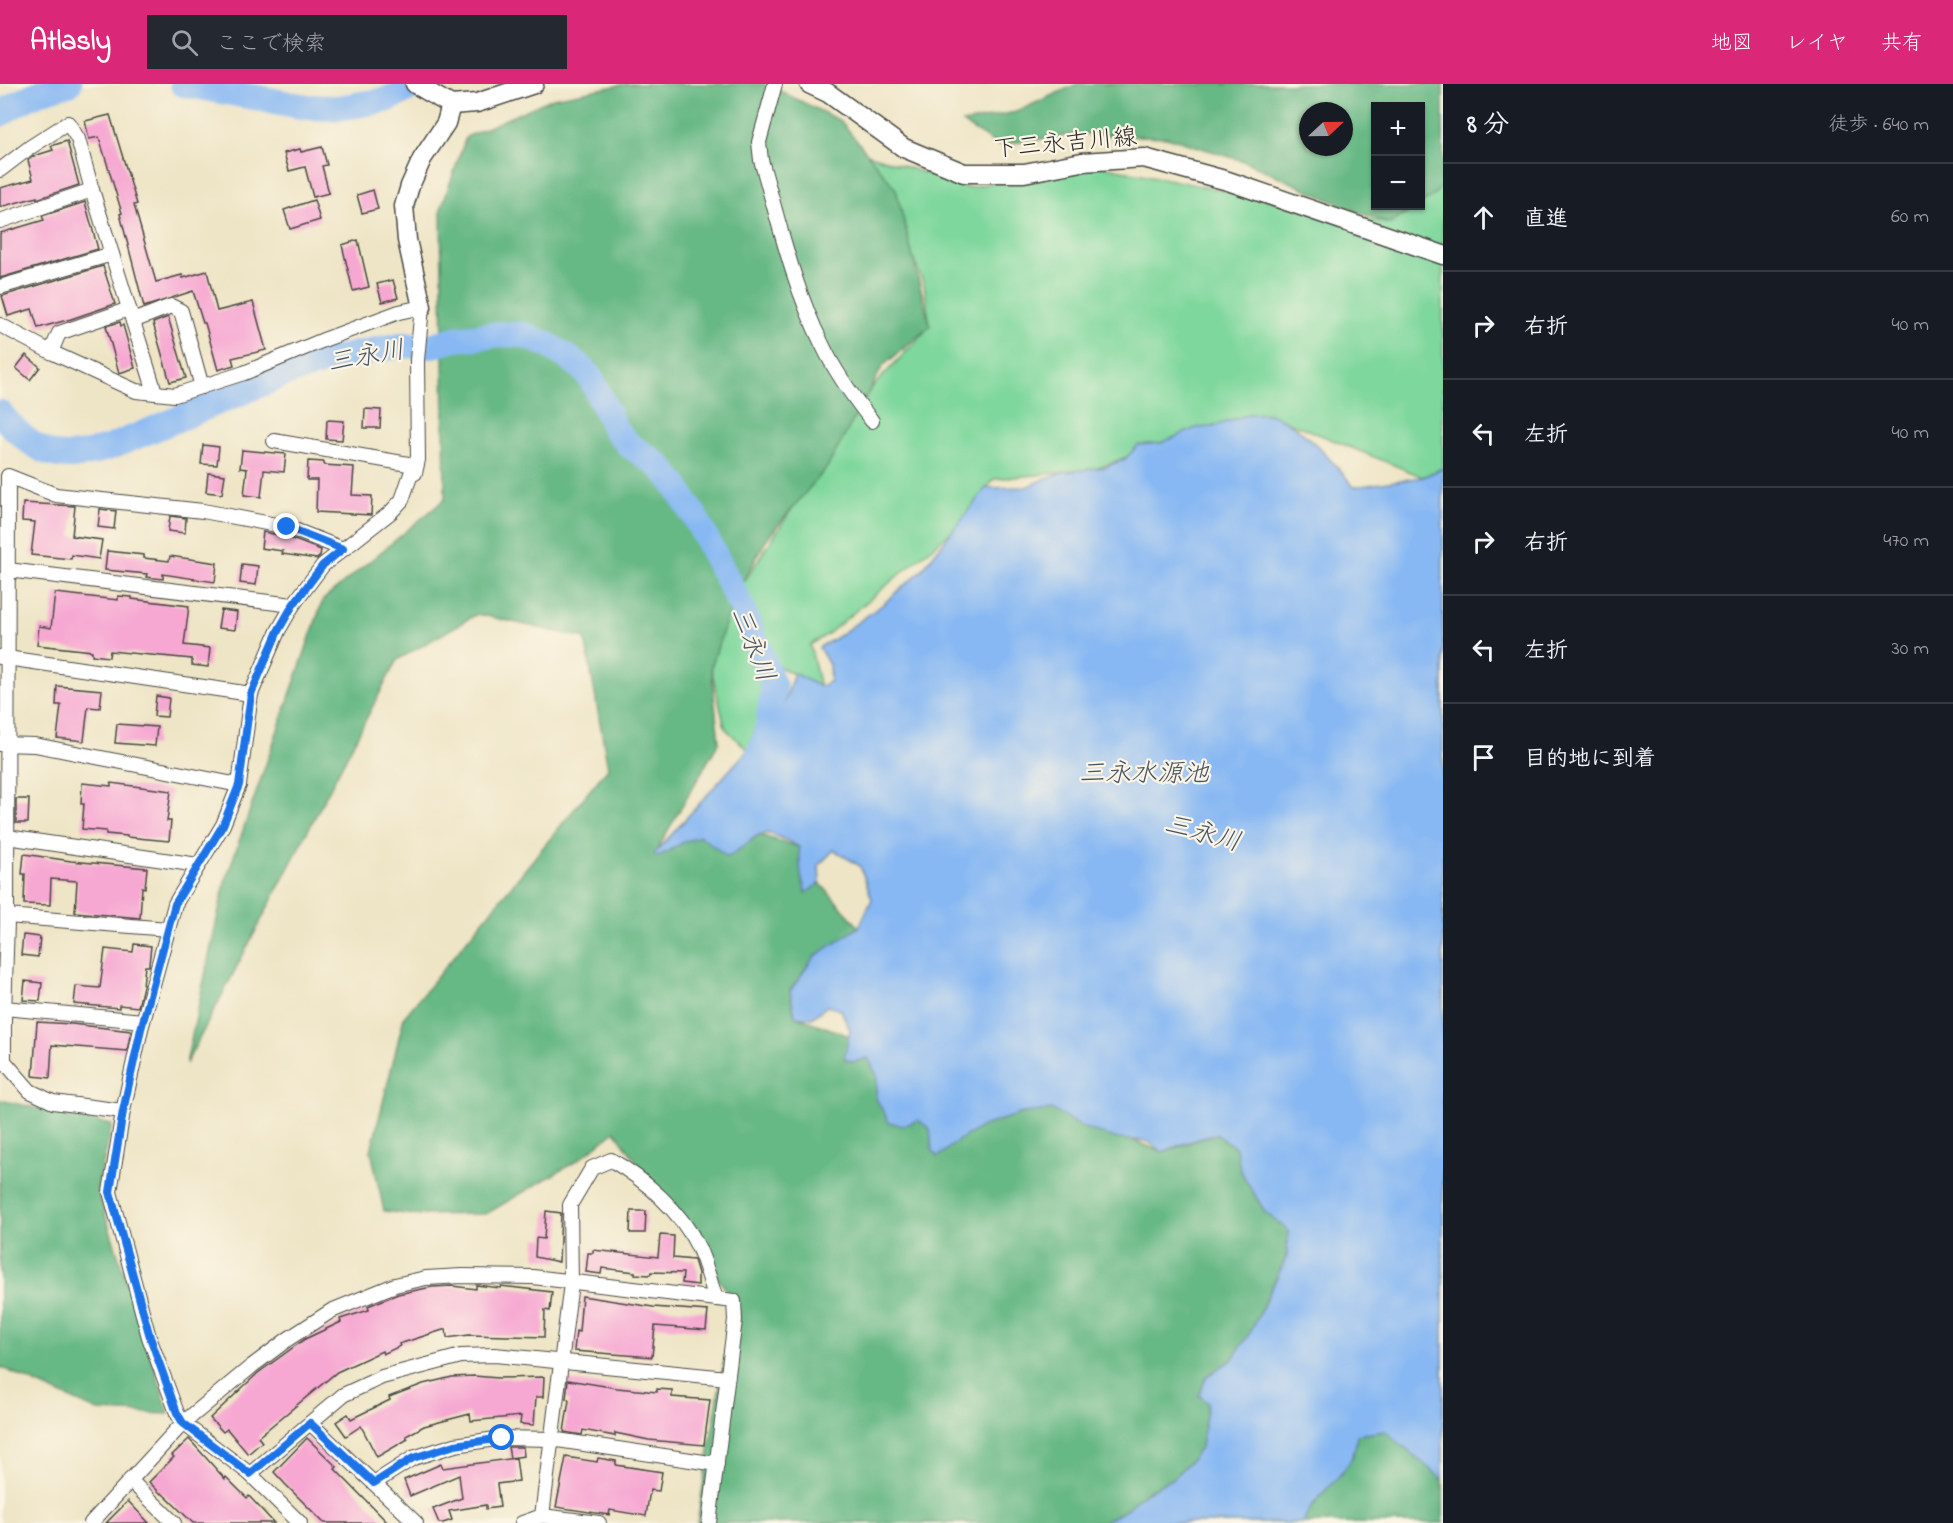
<!DOCTYPE html>
<html lang="ja">
<head>
<meta charset="utf-8">
<style>
  :root { --surface:#171b24; --page:#242831; --text:#f1f3f6; --muted:#9ea1a6; --line:#363941; --accent:#db2777 }
  body { margin:0; font-family:"Indie Flower","Klee One",sans-serif; background:var(--page); color:var(--text) }
  .controls { position:absolute; right:18px; top:18px; display:grid; overflow:hidden; border-radius:0px; box-shadow:0 2px 4px #0004 }
  .controls button { width:54px; height:54px; display:grid; place-items:center; padding:0; border:0; border-bottom:2px solid var(--line); background:var(--surface); color:var(--text); font:30px sans-serif }
  .compass { position:absolute; left:1299px; top:18px; width:54px; height:54px; border-radius:50%; background:var(--surface); box-shadow:0 2px 4px #0004; rotate:68deg }
  .stop { position:absolute; width:18px; height:18px; margin:-14px; border:4px solid #1a73e8; border-radius:50%; background:#fff }
  .stop.end { background:#1a73e8; border-color:#fff; box-shadow:0 2px 6px #0008 }
  .list { margin:0; padding:0; list-style:none }
  h2 { display:flex; justify-content:space-between; align-items:center; height:78px; margin:0; padding:0 24px; font-size:26px }
  h2 small { font-size:20px; font-weight:400; color:var(--muted) }
  .list li { display:grid; grid-template-columns:39px 1fr auto; gap:18px; align-items:center; box-sizing:border-box; height:108px; padding:0 24px; border-top:2px solid var(--line) }
  .list b { display:block; font-size:22px; white-space:nowrap }
  .list em { font-size:20px; font-style:normal; color:var(--muted) }
  .icon { flex:none; width:33px; height:33px; fill:none; stroke:currentColor; stroke-width:2; stroke-linecap:round; stroke-linejoin:round }
  .map { position:relative; flex:none; width:1443px; height:1439px; overflow:hidden }
  header { display:flex; align-items:center; gap:36px; box-sizing:border-box; height:84px; padding:0 30px; background:var(--accent); color:#fff }
  header strong { font-size:28px }
  nav { display:flex; gap:33px; margin-inline-start:auto; font-size:21px }
  .search { width:420px; height:54px; background:var(--page); display:flex; align-items:center; gap:15px; box-sizing:border-box; padding:0 21px; border-radius:0px; color:var(--muted); font-size:22px }
  main { display:flex }
  aside { flex:1; background:var(--surface) }
  .map>svg:first-child { display:block }
  .green { fill:#7ed79c; stroke:#548164; stroke-width:1.5 }
  .forest { fill:#66b884; stroke:#487258; stroke-width:1.5; fill-rule:evenodd }
  .water { fill:#87b8f3; stroke:#59728f; stroke-width:1.5 }
  .lines { fill:none; stroke-linecap:round; stroke-linejoin:round }
  .river { stroke:#87b8f3; stroke-width:26 }
  .building { fill:#f6a8d2 }
  .street-casing { stroke:#484742; stroke-width:16 }
  .secondary-casing { stroke:#484742; stroke-width:21 }
  .street { stroke:#fff; stroke-width:14 }
  .secondary { stroke:#fff; stroke-width:18 }
  .route { stroke:#1a73e8; stroke-width:8 }
  .labels { text-anchor:middle; stroke-width:4.5; stroke-linejoin:round; paint-order:stroke }
  .street-label { font-size:24px; fill:#2b2b2b; stroke:#fcf5e5 }
  .water-label { font-size:26px; font-style:italic; fill:#475567; stroke:#fcf5e5 }
</style>
</head>
<body>
<header>
<strong>Atlasly</strong>
<div class="search"><svg class="icon" aria-label="search" viewBox="0 0 24 24"><circle cx="10" cy="10" r="6"/><path d="M15 15l6 6"/></svg>ここで検索</div>
<nav><a>地図</a><a>レイヤ</a><a>共有</a></nav>
</header>
<main>
<div class="map">
<svg width="1443" height="1439" viewBox="0 0 1443 1439">
  <rect width="100%" height="100%" fill="#fcf5e5"/>
  <filter id="ink" filterUnits="userSpaceOnUse"><feTurbulence type="fractalNoise" baseFrequency=".0167" numOctaves="2"/><feDisplacementMap in="SourceGraphic" scale="12" xChannelSelector="R" yChannelSelector="G"/><feConvolveMatrix kernelMatrix="1 2 1 2 8 2 1 2 1" color-interpolation-filters="sRGB"/></filter>
  <filter id="wash" filterUnits="userSpaceOnUse"><feTurbulence type="fractalNoise" baseFrequency=".008" numOctaves="4" result="noise"/><feDisplacementMap in="SourceGraphic" scale="24" xChannelSelector="R" yChannelSelector="G"/><feGaussianBlur stdDeviation="1.35" result="paint"/><feColorMatrix in="noise" values="0 0 0 0 0 0 0 0 0 0 0 0 0 0 0 0 0 1.4 0 .05"/><feComposite in="paint" operator="in"/></filter>
  <g filter="url(#wash)">
    <rect width="100%" height="100%" fill="#eee5c6"/>
    <polygon class="green" points="868,70 968,104 1082,78 1390,140 1410,122 1420,122 1421,112 1443,92 1443,384 1423,393 1269,330 1176,353 1096,385 994,395 958,442 828,550 810,561 820,603 778,582 748,666 725,644 711,583 734,513 870,306 930,242 924,200"/>
    <g class="forest">
      <polygon points="626,0 766,0 841,37 896,105 930,242 883,282 828,382 768,453 734,513 711,583 719,658 655,769 700,752 756,750 799,763 806,808 820,799 859,843 809,880 790,907 795,932 1053,1026 1163,1068 1216,1050 1236,1064 1265,1128 1288,1146 1287,1172 1251,1247 1232,1276 1207,1292 1199,1311 1208,1319 1201,1363 1192,1375 1173,1394 1145,1409 1124,1427 1101,1439 697,1439 734,1217 615,1047 577,1077 486,1130 414,1131 384,1127 371,1067 404,933 608,684 585,554 477,530 397,576 186,980 225,798 323,516 445,415 441,125 466,53 553,14"/>
      <path d="M1077 0H1443V101L1433 112 1421 120 1420 22H1376V122H1418L1390 140 1350 125 1246 78 1167 53 1079 50 998 61 962 39 1016 28ZM1308 27H1344V63H1308Z"/>
      <polygon points="0,1016 112,1041 97,1105 169,1330 98,1327 0,1283"/>
      <polygon points="1386,1347 1443,1396 1443,1439 1304,1439 1306,1430 1353,1372 1357,1351"/>
    </g>
    <path class="water" d="M1249 330C1255 330 1262 329 1268 330 1296 335 1336 381 1354 403L1423 393 1443 384V1396L1385 1347 1357 1351C1356 1357 1356 1364 1353 1370 1345 1395 1309 1414 1304 1439H1101L1124 1427 1145 1409 1173 1394 1192 1375 1201 1363 1208 1319 1199 1311 1207 1292 1232 1276 1251 1247 1287 1172 1288 1146 1265 1128 1241 1088 1236 1064 1216 1050 1182 1060 1163 1068 1147 1057 1118 1055 1084 1044 1053 1026 1023 1029 983 1042 956 1058 938 1073 932 1066 930 1045 918 1036 903 1042 889 1038 876 1014 877 992 868 974 854 978 844 975 850 946 841 926 827 922 812 934 795 932 790 907 814 873 859 843 872 815 860 782 834 766 819 781 820 799 806 809 801 792 799 763C755 739 765 750 728 773L700 752 684 758 658 773 654 770 781 629 794 589 820 603 830 597 829 581 819 563 834 555 882 521 921 487 986 404 1026 403 1049 393 1065 388 1106 383 1125 375 1138 361 1161 359 1196 344 1212 343Z"/>
    <g class="lines">
      <g class="river">
        <polyline points="183,0 306,23 338,24 386,16 420,0"/>
        <path d="M0 30C22 16 44 4 69 0"/>
        <path d="M0 329C15 347 39 371 65 372 80 373 96 367 111 363L290 288 334 275 400 261 430 262 455 255 501 250 523 251 547 260 579 281 592 296 615 345 629 361 660 382 674 399 694 431 741 522 774 603 766 653 757 675"/>
      </g>
    </g>
    <g id="blocks">
      <g class="building">
        <polygon points="110,31 137,120 134,121 156,198 182,191 183,194 207,187 217,227 253,218 266,266 232,274 234,281 218,286 205,239 203,239 193,207 144,223 120,130 122,129 99,53 89,55 85,37"/>
        <polygon points="67,57 79,101 37,115 37,113 0,123 0,104 33,95 28,76 34,72 53,66 51,62"/>
        <polygon points="322,63 327,81 322,82 329,109 313,113 305,83 289,87 284,69 300,65 301,68"/>
        <polygon points="373,106 378,125 362,129 357,111"/>
        <polygon points="314,116 320,136 290,145 284,126"/>
        <polygon points="85,118 98,165 0,194 0,149 44,136 42,132"/>
        <polygon points="358,156 369,203 353,207 342,161"/>
        <polygon points="103,182 115,220 71,235 38,244 32,225 8,232 2,212"/>
        <polygon points="393,196 398,214 382,218 377,200"/>
        <polygon points="168,233 186,294 170,298 153,239"/>
        <polygon points="120,238 121,242 123,241 135,284 119,289 106,242"/>
        <polygon points="26,271 40,283 30,296 16,284"/>
        <polygon points="365,325 381,326 380,344 364,344"/>
        <polygon points="327,336 344,337 342,356 326,355"/>
        <polygon points="203,361 219,363 217,381 201,380"/>
        <polygon points="242,366 286,370 284,388 264,386 261,413 244,411 247,385 240,384"/>
        <polygon points="308,377 324,378 324,381 354,383 352,411 372,412 371,431 316,428 317,396 307,396"/>
        <polygon points="208,389 225,391 222,410 206,408"/>
        <polygon points="23,419 75,422 72,452 102,456 99,475 72,471 71,475 31,471 35,438 22,437"/>
        <polygon points="100,425 116,427 114,445 98,443"/>
        <polygon points="170,432 186,434 185,449 168,447"/>
        <polygon points="263,448 284,452 321,466 320,472 317,475 282,470 283,467 261,464"/>
        <polygon points="107,467 144,471 144,474 169,477 170,472 217,479 215,498 163,490 163,495 146,493 147,490 105,486"/>
        <polygon points="242,480 258,482 256,501 240,499"/>
        <polygon points="55,509 118,516 118,512 132,513 132,515 189,522 184,561 210,564 208,583 192,581 192,575 110,567 109,573 92,571 92,567 37,561 39,542 51,544"/>
        <polygon points="221,526 237,528 235,546 218,544"/>
        <polygon points="57,602 102,606 100,624 88,623 84,657 57,654 61,621 56,621"/>
        <polygon points="156,612 169,614 167,633 154,632"/>
        <polygon points="117,640 157,643 155,662 115,659"/>
        <polygon points="82,699 111,702 111,699 171,707 167,737 171,737 169,757 127,753 127,752 106,750 106,747 82,745 84,720 81,720"/>
        <polygon points="16,715 29,715 28,739 16,739"/>
        <polygon points="24,770 71,777 147,784 145,804 142,803 140,834 75,828 77,797 51,795 50,821 24,820 25,790 22,790"/>
        <polygon points="23,851 40,853 38,873 21,871"/>
        <polygon points="134,860 151,862 149,880 149,882 145,882 143,902 138,923 119,921 119,924 74,920 76,902 100,904 105,865 133,868"/>
        <polygon points="25,897 42,899 40,917 23,916"/>
        <polygon points="37,938 72,940 131,947 127,967 52,961 50,994 33,992"/>
        <polygon points="546,1127 561,1129 559,1178 535,1173 536,1154 544,1155"/>
        <polygon points="631,1127 646,1127 645,1149 630,1149"/>
        <polygon points="660,1151 674,1152 673,1174 694,1176 698,1189 698,1201 682,1199 683,1189 651,1188 650,1191 635,1190 635,1188 602,1184 601,1190 586,1188 588,1169 593,1169 593,1166 658,1173"/>
        <polygon points="476,1201 500,1204 501,1202 552,1208 550,1227 545,1226 544,1253 469,1251 447,1254 446,1245 399,1260 400,1262 383,1270 382,1267 337,1288 258,1353 262,1358 248,1370 227,1345 223,1348 210,1334 258,1289 305,1255 341,1238 340,1235 369,1226 368,1222 398,1210 432,1203 452,1202 476,1205"/>
        <polygon points="582,1212 653,1223 708,1227 706,1246 655,1242 652,1273 574,1267 576,1247 579,1248"/>
        <polygon points="474,1292 498,1294 544,1293 543,1313 536,1313 534,1341 520,1340 521,1332 471,1337 470,1330 424,1342 406,1352 408,1355 377,1373 361,1342 346,1352 336,1338 348,1330 351,1335 390,1316 389,1313 423,1300 452,1293"/>
        <polygon points="568,1296 617,1304 657,1308 657,1305 672,1306 672,1313 710,1316 704,1361 649,1356 615,1349 615,1352 583,1346 582,1351 564,1348 569,1316 566,1315"/>
        <polygon points="307,1354 337,1383 335,1385 388,1439 324,1439 285,1400 274,1388"/>
        <polygon points="189,1355 225,1395 226,1393 247,1414 249,1412 274,1439 193,1439 162,1409 161,1410 149,1398 174,1373 172,1371"/>
        <polygon points="508,1363 523,1363 524,1372 510,1374"/>
        <polygon points="566,1373 597,1378 598,1374 616,1377 616,1381 662,1388 659,1407 650,1406 646,1432 610,1426 609,1431 556,1423"/>
        <polygon points="516,1374 519,1397 497,1400 500,1423 486,1425 486,1421 449,1427 452,1436 443,1439 439,1439 433,1425 462,1414 459,1391 410,1412 404,1396 441,1380 443,1384"/>
        <polygon points="128,1417 149,1439 106,1439"/>
      </g>
    </g>
  </g>
  <g filter="url(#ink)">
    <use href="#blocks" fill-opacity="0" stroke="#484742" stroke-width="1.5"/>
    <g class="lines">
      <g class="street-casing">
        <g id="street">
          <path d="M775 0 759 58 761 76C779 138 793 202 822 260 835 288 853 313 872 337"/>
          <polyline points="0,86 29,64 68,39 78,55 92,106 155,308"/>
          <polyline points="0,137 92,106"/>
          <polyline points="0,203 112,170"/>
          <polyline points="133,237 171,222 181,227 202,303"/>
          <polyline points="0,241 51,268 136,307 175,311 244,289 326,255 399,228 422,223 417,276 418,376 415,389"/>
          <polyline points="51,268 59,249 129,225"/>
          <polyline points="274,357 414,381"/>
          <polyline points="8,486 293,521"/>
          <polyline points="0,573 251,610"/>
          <polyline points="0,660 35,661 239,701"/>
          <polyline points="7,753 198,781"/>
          <polyline points="7,832 168,845"/>
          <polyline points="4,924 143,937"/>
          <polyline points="123,1027 53,1018 30,1007 4,977 4,931 7,837 8,392 56,411 203,427 287,443 343,465"/>
          <polyline points="310,1339 416,1439"/>
          <polyline points="250,1390 343,1311 382,1293 431,1280 461,1272 495,1271 727,1294"/>
          <polyline points="130,1396 174,1439"/>
          <polyline points="374,1399 413,1374 455,1361 502,1354 551,1355 717,1380"/>
          <path d="M542 1432 571 1199 570 1121 592 1084 611 1076C643 1094 682 1128 698 1163 706 1179 710 1198 716 1215"/>
          <polyline points="91,1439 183,1339 252,1282 288,1255 331,1227 395,1201 426,1194 462,1192 533,1193 734,1217 735,1236 709,1439"/>
          <polyline points="300,1439 250,1390 183,1339 177,1329 149,1253 110,1108 123,1027 141,945 175,820 223,741 239,701 251,610 278,547 293,521 323,481 391,428 402,416 414,381"/>
          <polyline points="522,1439 542,1432 599,1439"/>
        </g>
      </g>
      <g class="secondary-casing">
        <g id="secondary">
          <polyline points="415,0 451,21 477,19 534,0"/>
          <polyline points="809,0 828,9 904,64 964,89 1024,89 1082,78 1144,74 1228,97 1443,171"/>
          <polyline points="422,223 407,156 404,122 410,102 422,75 446,39 451,21"/>
        </g>
      </g>
      <use href="#street" class="street"/>
      <use href="#secondary" class="secondary"/>
    </g>
  </g>
  <g class="lines" filter="url(#ink)">
    <polyline class="route" points="287,443 343,465 323,481 293,521 278,547 251,610 239,701 223,741 175,820 141,945 123,1027 110,1108 150,1253 177,1329 183,1339 250,1390 310,1339 374,1399 413,1374 455,1361 502,1354"/>
  </g>
  <g class="labels">
    <g class="street-label">
      <text transform="translate(1065 58) rotate(-5)" y="8">下三永吉川線</text>
    </g>
    <g class="water-label">
      <text transform="translate(366 271) rotate(-10)" y="9">三永川</text>
      <text transform="translate(754 560) rotate(69)" y="9">三永川</text>
      <text x="1144" y="697">三永水源池</text>
      <text transform="translate(1203 748) rotate(15)" y="9">三永川</text>
    </g>
  </g>
</svg>
<div class="controls">
<button>+</button>
<button>−</button>
</div>
<svg class="compass" viewBox="-18 -18 36 36"><path d="M0-13l5 13h-10z" fill="#e53935"/><path d="M0 13l5-13h-10z" fill="#9ea1a6"/></svg>
<div class="stop" style="left:502px;top:1354px"></div>
<div class="stop end" style="left:287px;top:443px"></div>
</div>
<aside>
<h2>8 分<small>徒歩 · 640 m</small></h2>
<ul class="list">
<li><svg class="icon" aria-label="ahead" viewBox="0 0 24 24"><path d="M12 20V5M6 11l6-6 6 6"/></svg><div><b>直進</b></div><em>60 m</em></li>
<li><svg class="icon" aria-label="right" viewBox="0 0 24 24"><path d="M7 20v-9h11M14 6l5 5-5 5"/></svg><div><b>右折</b></div><em>40 m</em></li>
<li><svg class="icon" aria-label="left" viewBox="0 0 24 24"><path d="M17 20v-9H6M10 6l-5 5 5 5"/></svg><div><b>左折</b></div><em>40 m</em></li>
<li><svg class="icon" aria-label="right" viewBox="0 0 24 24"><path d="M7 20v-9h11M14 6l5 5-5 5"/></svg><div><b>右折</b></div><em>470 m</em></li>
<li><svg class="icon" aria-label="left" viewBox="0 0 24 24"><path d="M17 20v-9H6M10 6l-5 5 5 5"/></svg><div><b>左折</b></div><em>30 m</em></li>
<li><svg class="icon" aria-label="arrive" viewBox="0 0 24 24"><path d="M6 21V4h12l-3 4 3 4H6"/></svg><div><b>目的地に到着</b></div></li>
</ul>
</aside>
</main>
</body>
</html>
